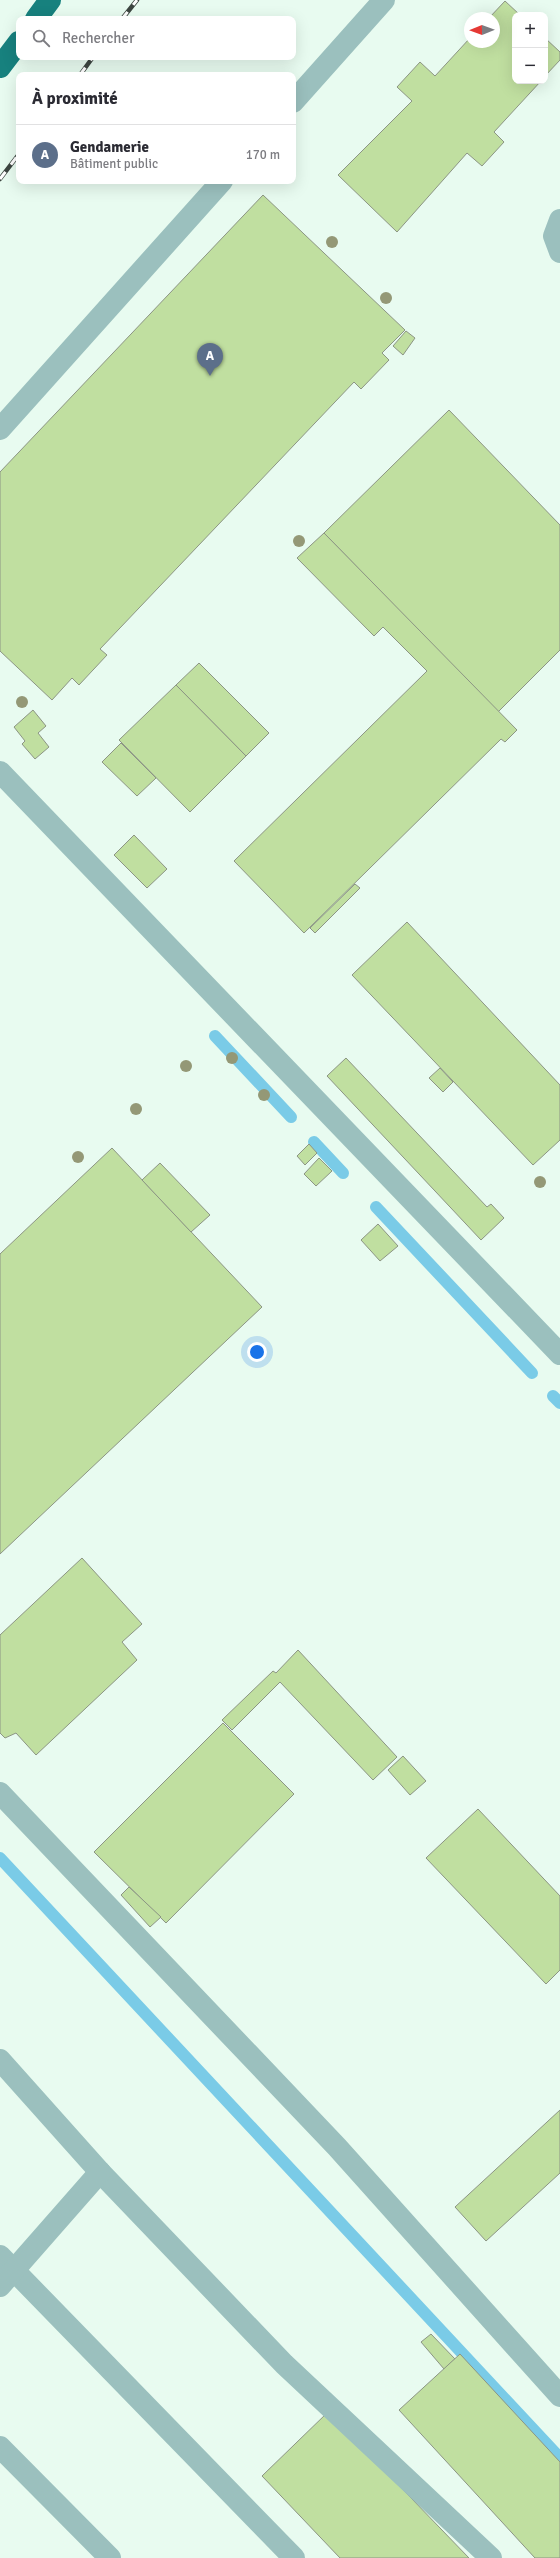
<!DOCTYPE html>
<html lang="fr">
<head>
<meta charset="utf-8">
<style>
  :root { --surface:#fff; --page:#f7f7f7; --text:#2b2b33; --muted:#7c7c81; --line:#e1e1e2; --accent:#a10849 }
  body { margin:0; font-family:Signika,sans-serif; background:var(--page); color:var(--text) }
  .controls { position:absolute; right:12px; top:12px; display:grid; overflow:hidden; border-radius:8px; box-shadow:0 4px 16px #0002 }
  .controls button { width:36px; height:36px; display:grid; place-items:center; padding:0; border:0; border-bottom:1px solid var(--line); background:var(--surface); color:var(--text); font:20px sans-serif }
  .compass { position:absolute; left:464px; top:12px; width:36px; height:36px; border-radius:50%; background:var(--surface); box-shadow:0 4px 16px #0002; rotate:269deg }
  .you { position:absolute; left:257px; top:1352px; width:14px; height:14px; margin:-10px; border:3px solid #fff; border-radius:50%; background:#1a73e8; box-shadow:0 0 0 6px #1a73e833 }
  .badge { display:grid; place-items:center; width:26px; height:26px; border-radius:50%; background:var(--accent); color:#fff; font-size:13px; font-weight:700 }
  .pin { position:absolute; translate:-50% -33px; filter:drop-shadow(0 1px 2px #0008) }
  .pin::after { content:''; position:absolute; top:21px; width:14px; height:12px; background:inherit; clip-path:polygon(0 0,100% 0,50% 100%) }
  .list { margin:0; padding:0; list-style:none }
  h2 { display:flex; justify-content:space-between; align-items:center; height:52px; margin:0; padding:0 16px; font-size:17px }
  h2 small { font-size:13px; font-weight:400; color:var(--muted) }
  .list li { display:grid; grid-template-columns:26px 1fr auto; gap:12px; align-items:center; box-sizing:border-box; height:60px; padding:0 16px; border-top:1px solid var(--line) }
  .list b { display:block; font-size:15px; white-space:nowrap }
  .list p { margin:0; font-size:13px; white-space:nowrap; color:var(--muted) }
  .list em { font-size:13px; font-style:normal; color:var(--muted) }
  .icon { flex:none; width:22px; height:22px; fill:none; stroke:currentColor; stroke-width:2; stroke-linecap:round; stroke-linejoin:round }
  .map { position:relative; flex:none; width:560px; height:2558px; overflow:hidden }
  .search { position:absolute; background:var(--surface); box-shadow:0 4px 16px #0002; left:16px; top:16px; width:280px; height:44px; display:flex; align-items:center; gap:10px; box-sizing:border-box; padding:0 14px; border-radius:8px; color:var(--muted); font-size:15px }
  .panel { position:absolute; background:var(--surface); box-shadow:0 4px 16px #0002; left:16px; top:72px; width:280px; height:112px; border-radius:8px }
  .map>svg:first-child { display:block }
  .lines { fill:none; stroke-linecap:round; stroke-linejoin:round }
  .stream { stroke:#7acbe7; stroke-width:12 }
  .building { fill:#c0dfa0; stroke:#8c9584 }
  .minor { stroke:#9bc0be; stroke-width:22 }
  .highway { stroke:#17817e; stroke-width:22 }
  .rail-casing { stroke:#3d4641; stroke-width:4.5 }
  .rail { stroke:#fff; stroke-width:3; stroke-dasharray:9; stroke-linecap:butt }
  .tree { fill:#949876 }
</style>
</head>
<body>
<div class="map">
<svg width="560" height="2558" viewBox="0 0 560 2558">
  <rect width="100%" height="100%" fill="#e8fbf0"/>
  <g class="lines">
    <g class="stream">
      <polyline points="215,1036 291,1117"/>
      <polyline points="314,1142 343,1173"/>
      <polyline points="376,1207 532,1373"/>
      <polyline points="553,1396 560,1403"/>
      <polyline points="0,1858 560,2458"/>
    </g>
  </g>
  <g class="building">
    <polygon points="505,1 520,15 515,15 515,81 541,81 494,132 504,142 482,166 467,153 397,232 338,175 412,101 397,87 420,62 435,76 470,38 470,42 494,42 494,18 489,18"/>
    <polygon points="545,38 560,52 560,60 545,76"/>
    <polygon points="263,195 405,330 382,353 389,360 361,389 354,382 100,649 107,655 79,685 72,678 52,700 0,651 0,472"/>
    <polygon points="406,331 415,338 403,355 393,346"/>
    <polygon points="449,410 560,525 560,650 498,712 324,533"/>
    <polygon points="324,533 517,730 505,742 501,739 304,933 234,861 427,671 383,627 374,636 297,558"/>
    <polygon points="199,663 269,733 246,756 176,685"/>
    <polygon points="176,685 246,756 190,812 119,740"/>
    <polygon points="33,710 46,726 38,733 49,747 35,759 22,744 25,741 14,727"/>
    <polygon points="121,743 156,778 137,796 102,762"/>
    <polygon points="134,835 167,869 147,888 114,855"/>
    <polygon points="355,884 360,888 315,933 310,928"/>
    <polygon points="407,922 560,1085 560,1140 533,1165 352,975"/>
    <polygon points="346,1058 487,1207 491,1204 504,1218 481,1240 327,1076"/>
    <polygon points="440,1068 453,1082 443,1092 429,1078"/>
    <polygon points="309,1144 317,1153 305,1165 297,1156"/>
    <polygon points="112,1148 262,1307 0,1554 0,1254"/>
    <polygon points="319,1158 332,1171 316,1186 304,1174"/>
    <polygon points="160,1163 210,1215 191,1232 142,1180"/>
    <polygon points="378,1224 398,1246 380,1261 361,1240"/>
    <polygon points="82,1558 142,1624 122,1642 137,1660 36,1755 16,1733 5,1738 0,1733 0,1635"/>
    <polygon points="298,1650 397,1757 373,1780 280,1682 232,1730 222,1720 273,1671 276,1673"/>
    <polygon points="223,1723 294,1794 166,1923 94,1852"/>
    <polygon points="403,1756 426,1781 410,1795 388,1770"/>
    <polygon points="478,1809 560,1896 560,1970 546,1984 426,1858"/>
    <polygon points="129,1887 161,1917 150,1927 121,1895"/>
    <polygon points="560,2110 560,2173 486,2241 455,2207"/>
    <polygon points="431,2334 455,2359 444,2369 421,2342"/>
    <polygon points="460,2354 560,2462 560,2558 535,2558 399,2410"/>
    <polygon points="328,2412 469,2558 340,2558 262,2476"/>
  </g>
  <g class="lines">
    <g class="minor">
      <polyline points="293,102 384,0"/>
      <polyline points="560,220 554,236 560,252"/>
      <polyline points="0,429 222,181"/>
      <polyline points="0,772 560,1354"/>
      <polyline points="0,1793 337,2147 560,2396"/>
      <polyline points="0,2060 100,2172 284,2364 491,2558"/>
      <polyline points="0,2256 294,2558"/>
      <polyline points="0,2286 100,2172"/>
      <polyline points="0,2447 110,2558"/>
    </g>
    <g class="highway">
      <polyline points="36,19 50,0"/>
      <polyline points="0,67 19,42"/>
    </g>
    <g class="rail-casing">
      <g id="rail">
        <polyline points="122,19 137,0"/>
        <polyline points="80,75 93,57"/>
        <polyline points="0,179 19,154"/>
      </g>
    </g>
    <use href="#rail" class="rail"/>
  </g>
  <g class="tree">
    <circle cx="332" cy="242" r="6"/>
    <circle cx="386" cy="298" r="6"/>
    <circle cx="299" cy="541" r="6"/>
    <circle cx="22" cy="702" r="6"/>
    <circle cx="232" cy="1058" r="6"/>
    <circle cx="186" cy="1066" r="6"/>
    <circle cx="264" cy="1095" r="6"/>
    <circle cx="136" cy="1109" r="6"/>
    <circle cx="78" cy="1157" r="6"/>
    <circle cx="540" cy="1182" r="6"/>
  </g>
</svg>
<div class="controls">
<button>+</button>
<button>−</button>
</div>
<svg class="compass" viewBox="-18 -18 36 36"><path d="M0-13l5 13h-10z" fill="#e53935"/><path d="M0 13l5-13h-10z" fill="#7c7c81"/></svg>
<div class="you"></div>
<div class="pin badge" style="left:210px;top:376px;background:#5c6f8a">A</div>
<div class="search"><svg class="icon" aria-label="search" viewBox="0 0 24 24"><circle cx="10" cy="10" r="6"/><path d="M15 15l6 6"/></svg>Rechercher</div>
<section class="panel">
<h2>À proximité<small></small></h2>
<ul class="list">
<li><span class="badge" style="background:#5c6f8a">A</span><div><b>Gendamerie</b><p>Bâtiment public</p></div><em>170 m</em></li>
</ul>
</section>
</div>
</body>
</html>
